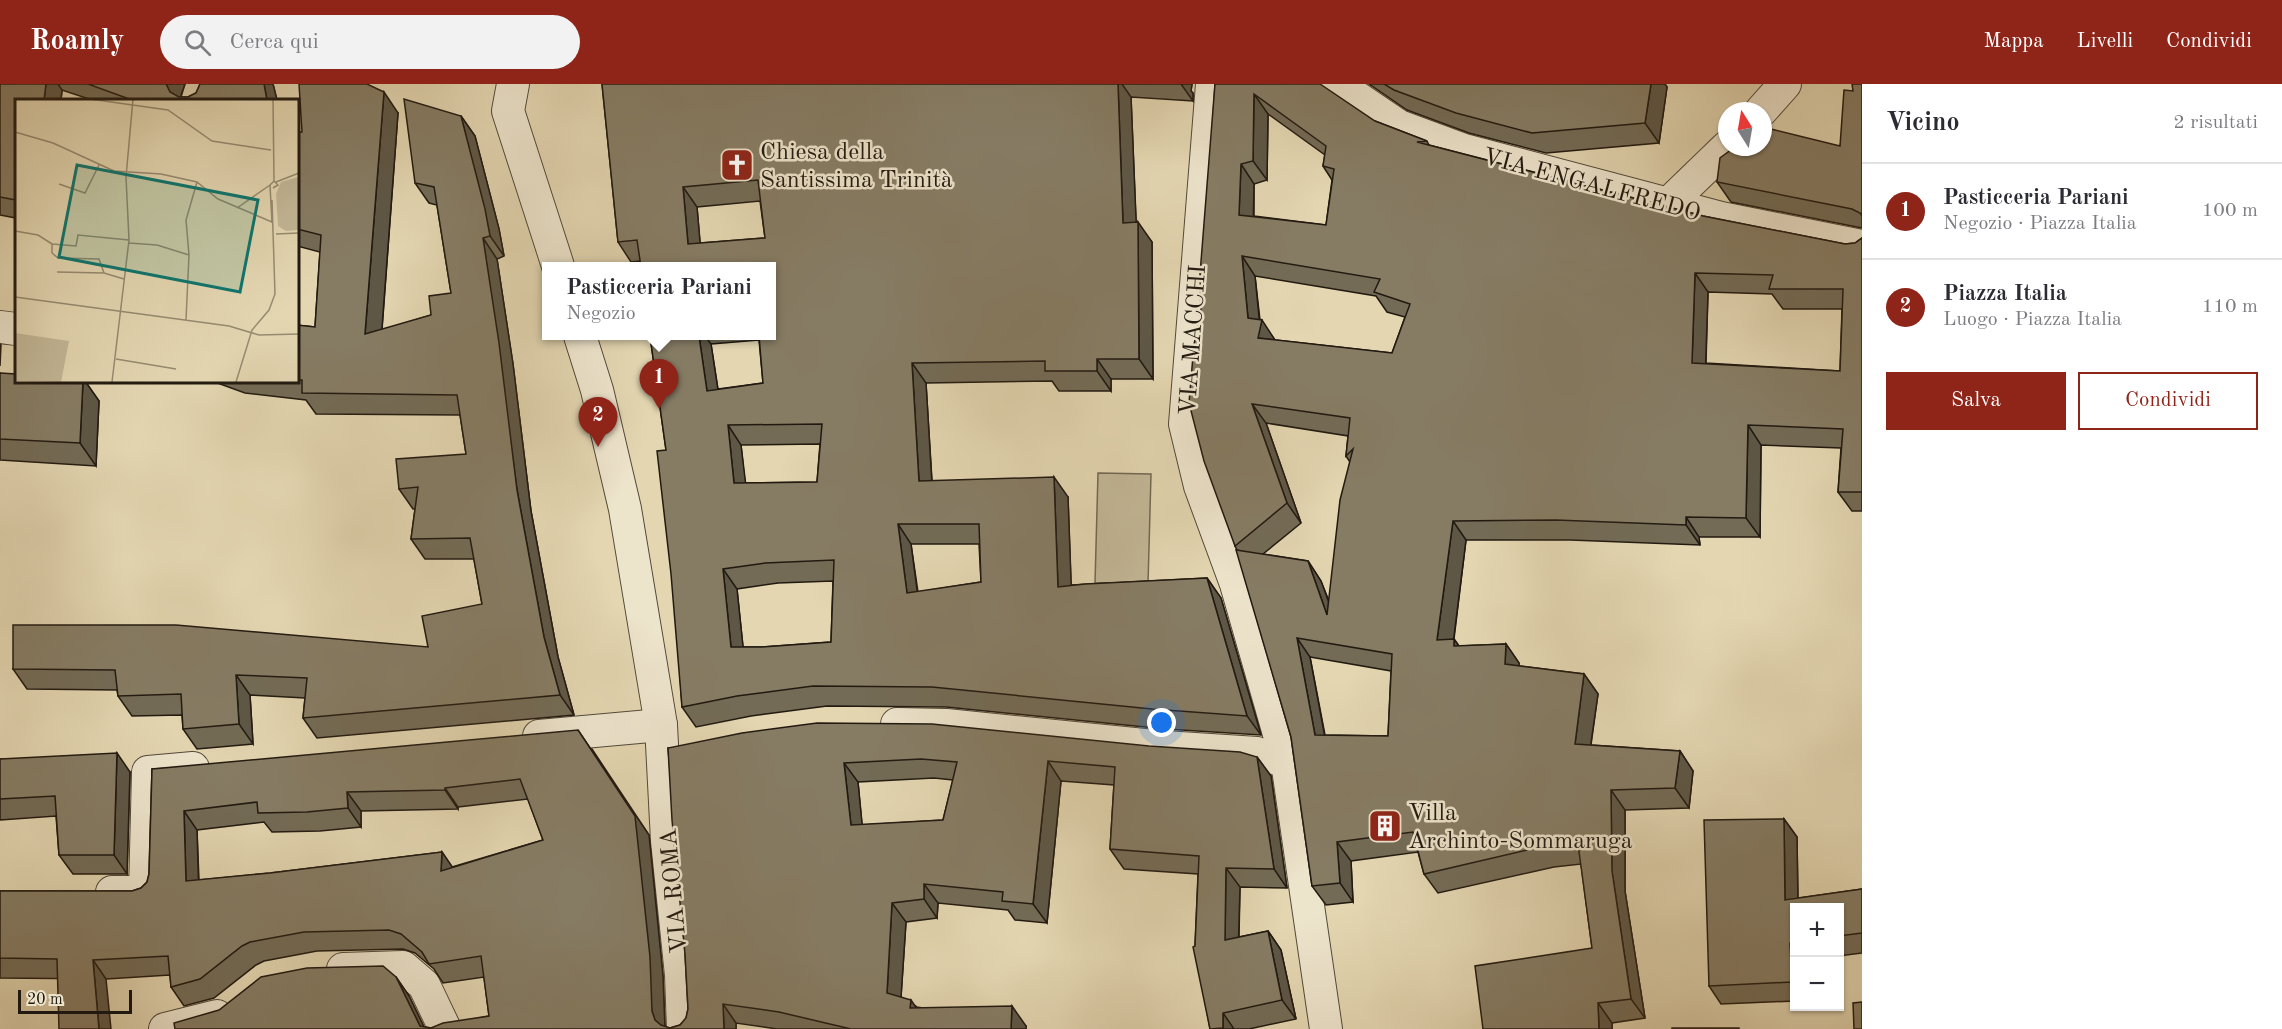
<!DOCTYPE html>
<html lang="it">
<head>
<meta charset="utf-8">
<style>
  :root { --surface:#fff; --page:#f2f2f3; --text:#2b2b33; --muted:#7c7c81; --line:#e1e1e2; --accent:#8f2418 }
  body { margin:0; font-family:"Old Standard TT",serif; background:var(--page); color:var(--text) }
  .controls { position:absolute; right:18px; bottom:18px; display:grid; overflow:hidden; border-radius:0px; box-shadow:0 2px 4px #0004 }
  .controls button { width:54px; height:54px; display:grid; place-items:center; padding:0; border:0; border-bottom:2px solid var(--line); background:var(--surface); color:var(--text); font:30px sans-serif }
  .compass { position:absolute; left:1718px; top:18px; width:54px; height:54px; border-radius:50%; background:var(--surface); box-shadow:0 2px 4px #0004; rotate:349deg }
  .scale { position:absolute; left:18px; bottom:15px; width:114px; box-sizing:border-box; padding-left:6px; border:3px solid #221a11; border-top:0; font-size:16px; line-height:21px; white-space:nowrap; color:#221a11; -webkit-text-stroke:4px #ede4cc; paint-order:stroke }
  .you { position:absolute; left:1162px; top:639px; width:21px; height:21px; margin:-15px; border:4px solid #fff; border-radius:50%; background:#1a73e8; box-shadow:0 0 0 9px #1a73e833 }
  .badge { display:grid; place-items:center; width:39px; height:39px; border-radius:50%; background:var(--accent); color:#fff; font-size:20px; font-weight:700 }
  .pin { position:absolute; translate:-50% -50px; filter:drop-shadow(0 2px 3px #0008) }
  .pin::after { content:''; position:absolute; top:32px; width:21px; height:18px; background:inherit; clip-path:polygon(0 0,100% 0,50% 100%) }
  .popup { position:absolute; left:542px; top:178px; width:234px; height:78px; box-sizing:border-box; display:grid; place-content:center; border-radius:0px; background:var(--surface); filter:drop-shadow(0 2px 4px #0005); font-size:20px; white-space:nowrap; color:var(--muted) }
  .popup b { font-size:22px; color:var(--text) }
  .popup::after { content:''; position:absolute; left:50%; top:100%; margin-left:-12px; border:12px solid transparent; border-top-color:var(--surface) }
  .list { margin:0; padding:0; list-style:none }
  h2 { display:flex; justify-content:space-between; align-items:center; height:78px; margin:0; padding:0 24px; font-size:26px }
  h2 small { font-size:20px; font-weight:400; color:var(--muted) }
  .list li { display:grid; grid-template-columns:39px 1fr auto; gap:18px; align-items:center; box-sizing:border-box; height:96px; padding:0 24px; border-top:2px solid var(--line) }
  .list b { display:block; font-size:22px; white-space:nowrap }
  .list p { margin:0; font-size:20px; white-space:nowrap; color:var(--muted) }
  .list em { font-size:20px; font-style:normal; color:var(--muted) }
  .actions { display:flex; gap:12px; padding:18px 24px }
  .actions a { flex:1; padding:14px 0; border:2px solid var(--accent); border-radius:0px; text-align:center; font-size:21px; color:var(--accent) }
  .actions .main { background:var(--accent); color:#fff }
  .icon { flex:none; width:33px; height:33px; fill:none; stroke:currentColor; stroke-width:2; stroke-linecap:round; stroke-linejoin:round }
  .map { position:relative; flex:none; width:1862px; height:945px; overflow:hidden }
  header { display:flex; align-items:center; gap:36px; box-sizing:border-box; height:84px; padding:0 30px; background:var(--accent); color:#fff }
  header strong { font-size:28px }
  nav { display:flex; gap:33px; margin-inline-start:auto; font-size:21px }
  .search { width:420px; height:54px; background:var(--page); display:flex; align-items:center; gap:15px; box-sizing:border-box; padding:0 21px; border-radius:33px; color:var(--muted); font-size:22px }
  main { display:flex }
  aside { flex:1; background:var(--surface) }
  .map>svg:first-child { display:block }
  .green { fill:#c2b696; stroke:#726854; stroke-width:1.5 }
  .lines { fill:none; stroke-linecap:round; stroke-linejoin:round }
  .street-casing { stroke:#524939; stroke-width:34 }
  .street { stroke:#ede4cc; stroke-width:32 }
  .wall { fill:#736b56; stroke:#221a11; stroke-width:1.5; fill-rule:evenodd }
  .shaded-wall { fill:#5e5746; stroke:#221a11; stroke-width:1.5 }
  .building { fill:#867c64; stroke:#221a11; stroke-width:1.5; fill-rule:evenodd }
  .labels { text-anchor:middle; stroke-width:5; stroke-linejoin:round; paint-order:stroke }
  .poi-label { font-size:24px; fill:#221a11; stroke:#ede4cc; text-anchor:start }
  .street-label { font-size:24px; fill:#221a11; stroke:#ede4cc }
  .inset-road { fill:none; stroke:#968b71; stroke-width:1.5 }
  .view { fill:#0f766e; fill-opacity:0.15; stroke:#0f766e; stroke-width:3 }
  .inset-edge { fill:none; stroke:#221a11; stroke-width:3 }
</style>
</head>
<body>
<header>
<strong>Roamly</strong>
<div class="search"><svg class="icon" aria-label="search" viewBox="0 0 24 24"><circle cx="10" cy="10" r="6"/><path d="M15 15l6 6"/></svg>Cerca qui</div>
<nav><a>Mappa</a><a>Livelli</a><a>Condividi</a></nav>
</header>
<main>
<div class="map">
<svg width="1862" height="945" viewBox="0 0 1862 945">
  <rect width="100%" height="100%" fill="#e3d6b1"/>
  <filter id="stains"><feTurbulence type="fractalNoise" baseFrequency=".00333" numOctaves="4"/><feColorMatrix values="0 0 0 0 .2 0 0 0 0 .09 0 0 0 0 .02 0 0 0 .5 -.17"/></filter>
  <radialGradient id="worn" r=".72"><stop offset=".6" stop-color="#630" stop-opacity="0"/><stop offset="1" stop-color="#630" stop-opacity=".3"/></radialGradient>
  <polygon class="green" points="1098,389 1151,390 1148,500 1095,499"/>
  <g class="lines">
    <g class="street-casing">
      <g id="street">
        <polyline points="513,0 508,27 558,182"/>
        <polyline points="1212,0 1185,340 1200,402 1236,500 1287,678 1326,945"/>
        <polyline points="1337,0 1399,42 1464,66 1721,134 1862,162"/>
        <polyline points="1761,27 1785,0"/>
        <polyline points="1668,120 1727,63"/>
        <polyline points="0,243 16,245"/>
        <polyline points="580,252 597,306 625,425 661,641 667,757 681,891 683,945"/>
        <polyline points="897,640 946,641 1164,663 1257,669 1287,678"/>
        <polyline points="539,652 661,641"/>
        <polyline points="112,808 145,808 148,688 193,684"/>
        <polyline points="343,885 403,883 424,901 445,945"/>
        <polyline points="165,945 217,932"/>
      </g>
    </g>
    <use href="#street" class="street"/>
  </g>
  <g class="wall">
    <polygon points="0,0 185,0 181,13 188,13 196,9 200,0 273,0 277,16 92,16 62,6 61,16 16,16 16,134 0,131"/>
    <path d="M602 0H1192L1191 7 1193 9V17L1131 13 1136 138 1152 158 1153 295H1111V307H1059L1052 297 926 299 932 397 1068 413 1071 501 1207 494 1221 514 1261 651 1165 645 946 623 827 622 751 632 696 643 682 623 666 366 650 252H771V183L640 177 631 178 618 158ZM760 117 765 154 700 159 697 123ZM759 256 763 299 718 305 711 260ZM820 360 817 398 745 399 741 361ZM911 460H979L981 498 918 508ZM833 497 831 558 762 563H743L737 505 778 499Z"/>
    <path d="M1215 0 1375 37 1427 57 1429 61 1703 132 1845 160 1855 159 1862 154V427H1852L1838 408 1841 364 1761 361 1760 453H1699L1700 461 1570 456H1466L1454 555 1459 562 1506 560 1519 579V582L1584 590 1598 610 1591 661 1680 667 1693 687 1689 724 1625 726V807L1645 934 1612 939V945H1483L1592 864 1581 780 1554 783 1438 809 1424 790 1418 768 1351 777 1353 818 1326 821 1312 802 1291 653 1237 466 1235 462 1201 229ZM1268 30 1325 71 1323 82 1332 96 1326 141 1254 132V100L1267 96ZM1255 192 1376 212 1387 228 1405 233 1392 269 1275 256 1260 236ZM1708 208 1772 210 1783 225H1842L1840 287 1706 279ZM1266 339 1348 352 1346 372 1350 378 1329 517 1321 497 1308 477 1263 470 1301 439ZM1310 573 1391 587 1388 652 1325 651Z"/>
    <polygon points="1369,0 1665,0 1667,3 1659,59 1546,69 1469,49 1407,26"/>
    <polygon points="1862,0 1862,144 1731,118 1717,98 1840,62 1853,7"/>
    <polygon points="398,29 382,246 431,231 451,209 437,121 429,119 415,99 461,32 475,52 499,145 504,172 497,175 513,280 531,427 558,573 574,631 317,654 303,634 305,614 250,611 253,660 197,665 183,645 182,631 132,632 118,612 117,606 27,605 13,585 428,563 482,520 474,475 425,475 411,455 415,425 413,425 399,405 466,370 460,331 316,330 306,316 245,309 212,297 297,297 297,241 315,243 320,168 297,162 297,49"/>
    <polygon points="0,289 16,297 85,297 99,317 96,382 0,376"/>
    <path d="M668 664 1257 673 1271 692 1287 804 1240 803 1239 853 1268 847 1281 866 1296 935 1249 945H1210L1195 862 1198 790 1124 785 1110 765 1114 701 1061 697 1047 839 1015 836 1008 826 938 819 937 834 906 838 901 913 917 923 1026 942V945H777L736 939V945H175L396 893 409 912 424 943 431 944 489 932 484 893 443 899 434 885 415 869 403 865 317 867 264 877 256 881 214 914 184 922 171 903 170 891 106 895 0 894V807H132L141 804 147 798 149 790 152 685 592 665 649 751 663 892 665 943 670 944 680 941 686 934 688 925 685 870ZM934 694 953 696 943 736 862 741 858 698ZM528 715 543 756 452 783 442 768 270 789 199 796 197 746 264 738 272 748 320 747 361 743V727L458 725V723Z"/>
    <polygon points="0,675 130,688 127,790 73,790 59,771 56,732 0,736"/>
    <polygon points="1784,735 1797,753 1798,814 1862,805 1862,869 1839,872 1839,824 1794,824 1794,917 1721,920 1709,902"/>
  </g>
  <g class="shaded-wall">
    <polygon points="46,0 58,0 62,6 61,16 44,16"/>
    <polygon points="166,0 185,0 181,11 181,16 170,8"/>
    <polygon points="264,0 273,0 277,16 267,16"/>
    <polygon points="1118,0 1122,0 1131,13 1137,158 1123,139"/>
    <polygon points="1181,0 1192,0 1191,7 1193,9 1193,17"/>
    <polygon points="1651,0 1665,0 1667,3 1659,59 1645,39"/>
    <polygon points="384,8 398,29 380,270 365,250"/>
    <polygon points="1254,10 1268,30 1267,96 1253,77"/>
    <polygon points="461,32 475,52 499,145 504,172 490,152"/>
    <polygon points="1241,80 1254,100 1253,150 1239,131"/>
    <polygon points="683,103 697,123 702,180 688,160"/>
    <polygon points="1138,138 1152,158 1153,295 1139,275"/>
    <polygon points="483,154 497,175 513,280 531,427 558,573 574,631 560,611 544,553 517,406"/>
    <polygon points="1242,172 1255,192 1260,243 1262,236 1275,256 1258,254 1248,234"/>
    <polygon points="1695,189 1708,208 1705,298 1692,279"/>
    <polygon points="699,252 705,252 711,260 721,326 707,307"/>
    <polygon points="0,260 1,261 0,282"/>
    <polygon points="1097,275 1111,295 1111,307 1097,287"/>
    <polygon points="912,279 926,299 933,417 919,397"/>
    <polygon points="83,297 85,297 99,317 96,382 80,359"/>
    <polygon points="1252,320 1266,339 1301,439 1287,419"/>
    <polygon points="728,341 741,361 748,419 734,399"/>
    <polygon points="1748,341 1761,361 1760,453 1746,434"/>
    <polygon points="1054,393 1068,413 1072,522 1058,503"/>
    <polygon points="1686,433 1699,453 1700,461 1686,441"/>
    <polygon points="1453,437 1466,456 1451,576 1437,556"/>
    <polygon points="898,440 911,460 920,529 907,509"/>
    <polygon points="1308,477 1321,497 1341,551 1327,531"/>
    <polygon points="723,485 737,505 745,582 731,563"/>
    <polygon points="1207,494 1221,514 1261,651 1247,632"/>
    <polygon points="1297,554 1310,573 1328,670 1315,651"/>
    <polygon points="1454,555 1467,574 1454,562"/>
    <polygon points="1506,560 1519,579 1519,600 1505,580"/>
    <polygon points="1584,590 1598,610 1588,679 1575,660"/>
    <polygon points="236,591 250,611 253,660 239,640"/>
    <polygon points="578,646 649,751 663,892 665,945 655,936 652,927"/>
    <polygon points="1680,667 1693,687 1689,724 1675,704"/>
    <polygon points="117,669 130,688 127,790 114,771"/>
    <polygon points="1257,673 1271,692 1287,804 1274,785"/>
    <polygon points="1048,677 1061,697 1047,839 1033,820"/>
    <polygon points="844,679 858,698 864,760 851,741"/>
    <polygon points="445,704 458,723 458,725 445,706"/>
    <polygon points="1611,706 1625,726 1625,807 1645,934 1631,915 1612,787"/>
    <polygon points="347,708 361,727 361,743 348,724"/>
    <polygon points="184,727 197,746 199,816 186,797"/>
    <polygon points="1784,735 1797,753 1798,824 1785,816"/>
    <polygon points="1337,758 1351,777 1353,818 1340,799"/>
    <polygon points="442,768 455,787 441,787"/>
    <polygon points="1226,784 1240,803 1238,875 1225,856"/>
    <polygon points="924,800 938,819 937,834 924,815"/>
    <polygon points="892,819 906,838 900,928 887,909"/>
    <polygon points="1268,847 1281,866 1296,935 1282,916"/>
    <polygon points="1790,859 1794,865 1794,902 1792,898"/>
    <polygon points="93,876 106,895 111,945 99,945"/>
    <polygon points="396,893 409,912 425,945 420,942"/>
    <polygon points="911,916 924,935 910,924"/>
    <polygon points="1598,919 1612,939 1612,945 1599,945"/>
    <polygon points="723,920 736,939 736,945 724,945"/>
    <polygon points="1012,922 1026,942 1026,945 1011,945"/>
    <polygon points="1223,929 1234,945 1223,945"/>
  </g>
  <g class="building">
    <polygon points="0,0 46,0 44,16 16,16 16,116 0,113"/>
    <polygon points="88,0 166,0 170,8 179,13 188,13 196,9 200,0 264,0 267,16 132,16"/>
    <polygon points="299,0 367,0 384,8 365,250 431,231 429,212 451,209 434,103 415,99 404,15 461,32 485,125 490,152 483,154 499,259 517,406 544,553 560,611 303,634 307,594 236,591 239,640 183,645 181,610 118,612 115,586 13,585 13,541 176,541 428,563 422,532 482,520 470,454 411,455 418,403 399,405 396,375 466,370 457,311 302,309 302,296 297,296 297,241 315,243 321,151 297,145 297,49 302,48"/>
    <path d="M602 0H1118L1123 139 1138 138 1139 275H1097V287H1045V277L912 279 919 397 1054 393 1058 503 1085 500 1207 494 1247 632 1152 625 932 603 813 602 737 612 682 623 671 490 657 367 666 366 650 252H699L707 307 763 299 759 252H771V183H641L637 156 618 158ZM758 96 765 154 688 160 683 103ZM822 340 817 398 734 399 728 341ZM898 440H979L981 498 907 509ZM834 476 831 558 762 563H731L723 485 765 479Z"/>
    <path d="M1215 0H1320L1375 37 1427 57 1417 58 1703 132 1845 160 1855 159 1862 154V408H1838L1843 345 1748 341 1746 434 1686 433V441L1556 436 1453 437 1437 556 1454 555V562L1506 560 1505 580 1584 590 1575 660 1680 667 1675 704 1611 706 1612 787 1631 915 1598 919 1599 945H1483L1475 882 1592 864 1578 760 1540 763 1424 790 1413 748 1337 758 1340 799 1312 802 1291 653 1236 466 1308 477 1327 531 1340 416 1353 365 1346 372 1350 334 1252 320 1287 419 1235 462 1204 377 1189 319 1194 260 1201 229 1200 190ZM1254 10 1326 62 1323 82 1334 85 1326 141 1239 131 1241 80 1253 77ZM1242 172 1380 195 1374 208 1410 220 1392 269 1258 254 1262 236 1248 234ZM1695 189 1773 191 1769 205H1843L1840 287 1692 279ZM1297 554 1392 570 1388 652 1315 651Z"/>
    <polygon points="1384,0 1651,0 1645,39 1532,49 1456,29 1394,6"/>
    <polygon points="1852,0 1862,0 1862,132 1860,129 1852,125 1717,98 1720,74 1735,63 1763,63 1763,43 1840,62 1844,6 1853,7"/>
    <polygon points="0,289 16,290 16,297 83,297 80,359 0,355"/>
    <path d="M817 639 932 640 1149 662 1240 668 1257 673 1274 785 1226 784 1225 856 1268 847 1282 916 1223 929V944L1210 945 1193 863 1195 862 1199 772 1110 765 1115 683 1048 677 1033 820 1002 817 1003 808 924 800V815L892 819 887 909 911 916 910 924 1012 922 1011 945H851L779 928 723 920 724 945H175L174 939 219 926 261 893 307 884 383 882 396 893 420 942 431 944 443 939 489 932 481 872 429 880 422 868 401 850 389 846 304 848 250 858 242 862 200 895 171 903 168 872 93 876 99 945H59L57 875 0 874V807H132L141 804 147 798 149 790 152 685 578 646 635 732 650 873 652 927 655 936 661 941 670 944 680 941 686 934 688 925 685 870 672 736 668 664 742 649ZM921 675 957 678 943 736 851 741 844 679ZM520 695 543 756 441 787 442 768 270 789 186 797 184 727 257 718 258 729 307 728 348 724 347 708 445 706V704Z"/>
    <polygon points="117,669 114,771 59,771 55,712 0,715 0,675"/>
    <polygon points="1784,735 1785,816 1862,805 1862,849 1839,852 1839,824 1794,824 1794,858 1790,859 1792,898 1709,902 1704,736"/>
    <polygon points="1862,918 1862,945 1854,945 1853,919"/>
    <rect x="1672" y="944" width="67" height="1"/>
  </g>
  <defs>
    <g id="church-square" transform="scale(1.725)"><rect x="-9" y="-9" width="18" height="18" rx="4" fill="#8f2418" stroke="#ede4cc"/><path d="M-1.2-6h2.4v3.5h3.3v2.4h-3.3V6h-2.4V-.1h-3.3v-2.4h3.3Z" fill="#fff"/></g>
    <g id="building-square" transform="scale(1.725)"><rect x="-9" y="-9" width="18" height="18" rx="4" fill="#8f2418" stroke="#ede4cc"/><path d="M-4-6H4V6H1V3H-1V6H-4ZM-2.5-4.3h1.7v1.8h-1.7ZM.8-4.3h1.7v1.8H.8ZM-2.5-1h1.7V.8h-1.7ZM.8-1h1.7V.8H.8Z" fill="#fff"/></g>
  </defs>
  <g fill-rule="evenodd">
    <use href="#church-square" x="737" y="81"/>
    <use href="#building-square" x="1385" y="742"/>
  </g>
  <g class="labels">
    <g class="poi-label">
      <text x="760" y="75">Chiesa della<tspan x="760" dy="28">Santissima Trinità</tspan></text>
      <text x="1408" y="736">Villa<tspan x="1408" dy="28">Archinto-Sommaruga</tspan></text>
    </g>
    <g class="street-label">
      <text transform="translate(1592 100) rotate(15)" y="8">VIA ENGALFREDO</text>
      <text transform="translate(1192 256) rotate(-86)" y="8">VIA MACCHI</text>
      <text transform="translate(673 807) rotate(-95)" y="8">VIA ROMA</text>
    </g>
  </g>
  <g transform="translate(15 15)">
    <rect width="284" height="284" fill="#e3d6b1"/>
    <path d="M283 78V131L271 132 263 127 261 95 266 83ZM0 234 54 242 46 283 0 282Z" fill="#c2b696"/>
    <path class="inset-road" d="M75 0 153 11 197 42 256 51M258 0 259 82M0 33 38 44 99 72 146 75 182 83 203 100 257 123M261 83 284 74M44 85 70 94 84 66M222 109 255 86M257 124 255 86 259 82 263 86 258 89M0 132 23 136 37 145M261 135 284 134M114 144 142 146 174 156M37 145 61 147 63 136 114 141M37 145V154L43 159 84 160 89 174M42 173 89 174 109 180M0 198 214 227 244 236 284 235M171 221 174 156 171 121 182 83M101 260 161 270M97 283 114 141 111 78 118 0M221 283 237 231 254 211 260 195 257 101"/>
    <path class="view" d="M62 66 243 101 225 193 44 158Z"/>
    <rect width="284" height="284" class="inset-edge"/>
  </g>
  <rect width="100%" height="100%" filter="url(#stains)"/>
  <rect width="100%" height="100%" fill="url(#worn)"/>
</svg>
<div class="controls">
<button>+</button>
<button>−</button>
</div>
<svg class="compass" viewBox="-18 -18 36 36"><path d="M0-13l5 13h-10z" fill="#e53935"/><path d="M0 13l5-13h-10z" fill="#7c7c81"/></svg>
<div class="scale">20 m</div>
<div class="you"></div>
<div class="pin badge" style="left:659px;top:325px">1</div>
<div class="popup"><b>Pasticceria Pariani</b>Negozio</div>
<div class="pin badge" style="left:598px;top:363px">2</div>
</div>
<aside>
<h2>Vicino<small>2 risultati</small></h2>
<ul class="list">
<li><span class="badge">1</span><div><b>Pasticceria Pariani</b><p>Negozio · Piazza Italia</p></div><em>100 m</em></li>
<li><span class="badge">2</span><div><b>Piazza Italia</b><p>Luogo · Piazza Italia</p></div><em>110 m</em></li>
</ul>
<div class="actions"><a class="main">Salva</a><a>Condividi</a></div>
</aside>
</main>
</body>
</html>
